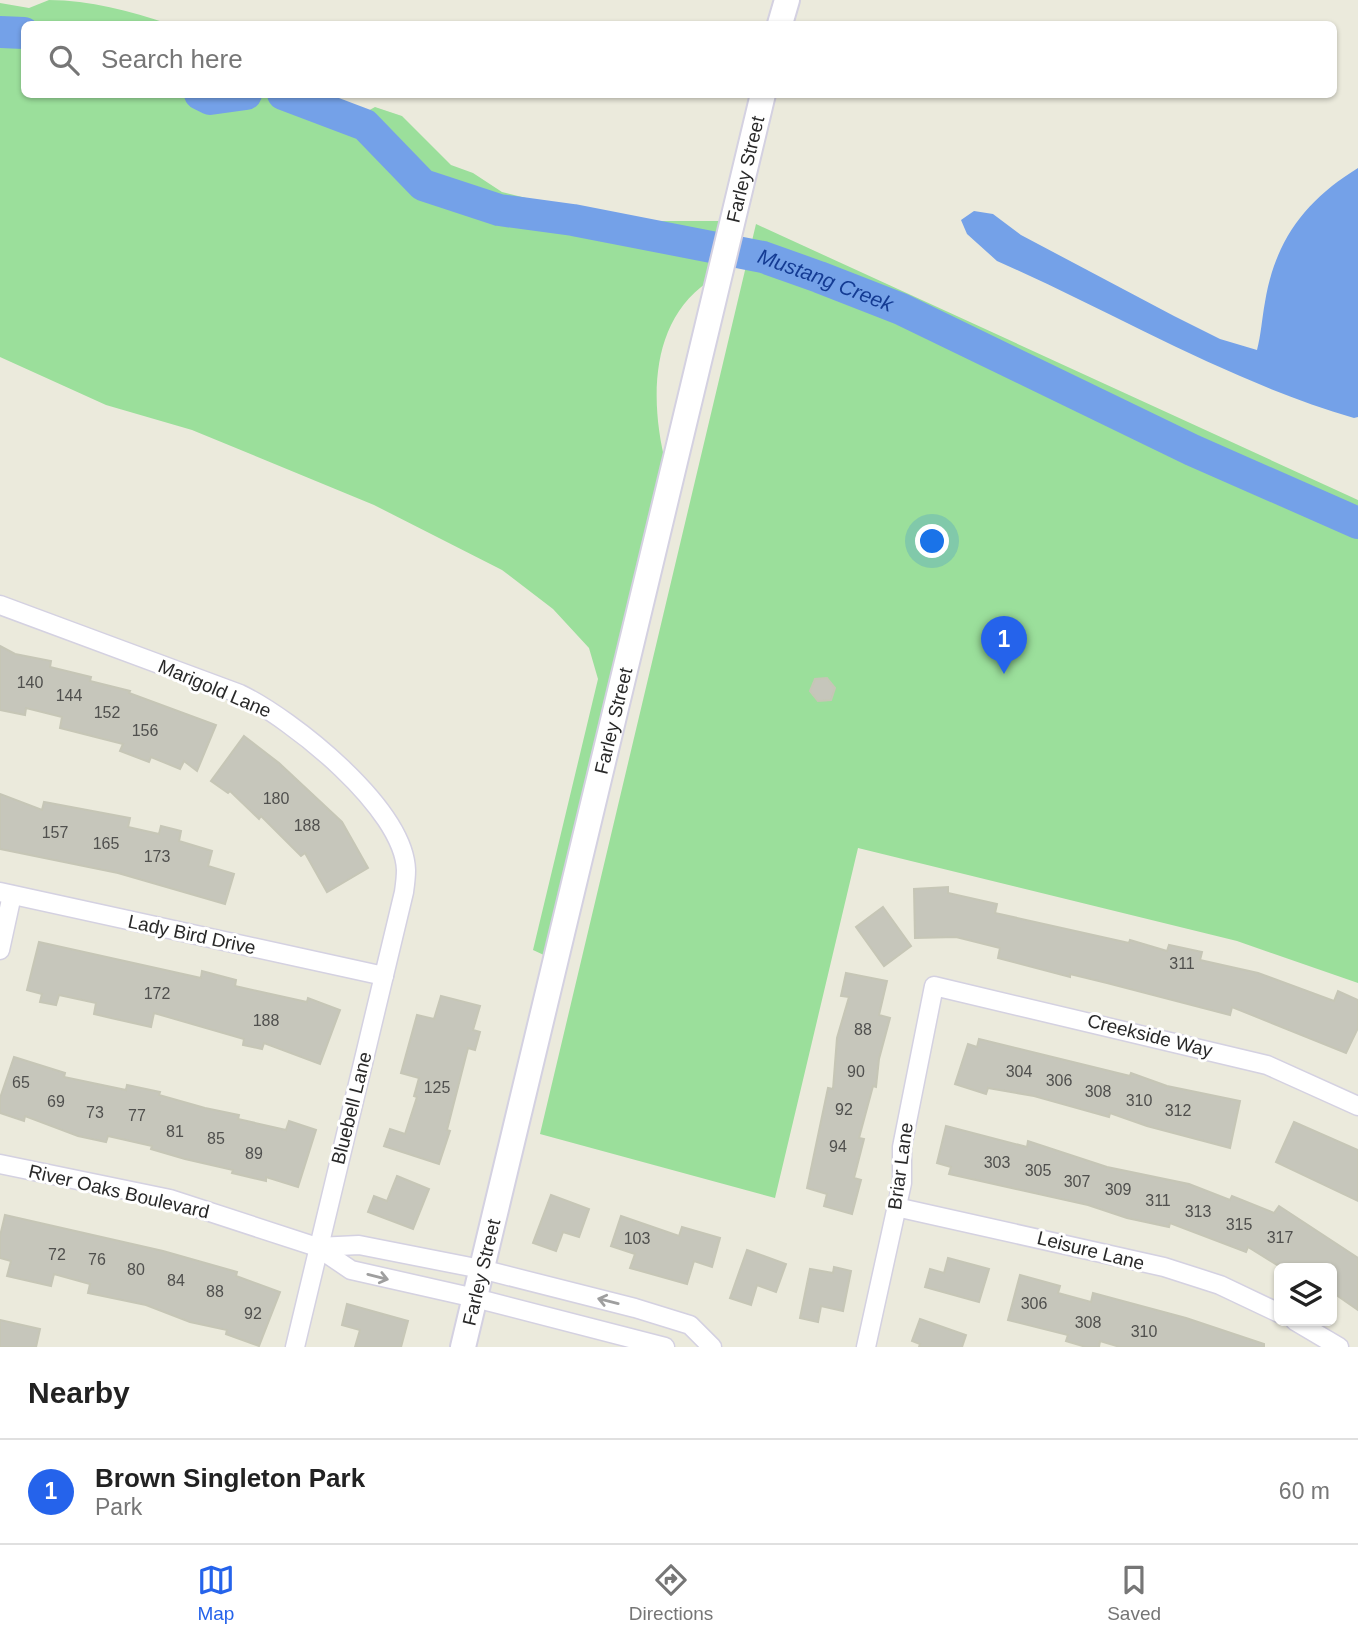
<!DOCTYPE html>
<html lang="en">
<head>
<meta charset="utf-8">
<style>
  :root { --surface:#fff; --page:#f2f2f2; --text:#222; --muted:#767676; --line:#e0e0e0; --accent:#2563eb }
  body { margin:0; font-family:Arial,sans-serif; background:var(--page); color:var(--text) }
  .controls { position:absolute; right:21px; bottom:21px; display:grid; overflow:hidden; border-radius:10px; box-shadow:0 2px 5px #0004 }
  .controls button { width:63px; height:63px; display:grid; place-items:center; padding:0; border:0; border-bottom:2px solid var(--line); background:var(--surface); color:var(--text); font:35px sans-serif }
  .you { position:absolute; left:933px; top:542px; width:24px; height:24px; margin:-18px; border:5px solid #fff; border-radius:50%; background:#1a73e8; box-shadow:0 0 0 10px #1a73e833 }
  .badge { display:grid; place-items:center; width:46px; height:46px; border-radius:50%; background:var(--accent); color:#fff; font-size:23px; font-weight:700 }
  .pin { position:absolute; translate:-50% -58px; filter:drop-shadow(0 2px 4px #0008) }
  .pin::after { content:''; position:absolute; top:37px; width:24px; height:21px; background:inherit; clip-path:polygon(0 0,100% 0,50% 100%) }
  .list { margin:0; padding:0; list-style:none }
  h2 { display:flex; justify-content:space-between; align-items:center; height:91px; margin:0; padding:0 28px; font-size:30px }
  h2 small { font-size:23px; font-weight:400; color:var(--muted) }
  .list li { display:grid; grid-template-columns:46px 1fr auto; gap:21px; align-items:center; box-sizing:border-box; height:105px; padding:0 28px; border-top:2px solid var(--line) }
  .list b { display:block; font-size:26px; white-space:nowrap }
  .list p { margin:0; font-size:23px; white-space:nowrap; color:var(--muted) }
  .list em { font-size:23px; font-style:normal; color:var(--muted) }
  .icon { flex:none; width:38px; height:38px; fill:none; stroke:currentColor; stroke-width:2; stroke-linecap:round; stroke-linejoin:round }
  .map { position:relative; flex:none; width:1358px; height:1347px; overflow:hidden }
  .search { position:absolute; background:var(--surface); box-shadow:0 2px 5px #0004; left:21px; right:21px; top:21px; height:77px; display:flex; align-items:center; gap:18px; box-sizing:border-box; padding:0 24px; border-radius:10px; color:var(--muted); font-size:26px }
  .sheet { height:196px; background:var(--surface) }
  nav { display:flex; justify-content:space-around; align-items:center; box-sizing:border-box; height:98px; border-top:2px solid var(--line); background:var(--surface); font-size:19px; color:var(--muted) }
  nav a { display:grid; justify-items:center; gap:4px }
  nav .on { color:var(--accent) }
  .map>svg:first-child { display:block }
  .green { fill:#9bdf9b }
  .water { fill:#74a1e8 }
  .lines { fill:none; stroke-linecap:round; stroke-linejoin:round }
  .river { stroke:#74a1e8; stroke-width:32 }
  .building { fill:#c6c6bb; stroke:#c6c6b6; stroke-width:2 }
  .street-casing { stroke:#d4d1e1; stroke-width:21 }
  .secondary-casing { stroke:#d4d1e1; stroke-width:28 }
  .street { stroke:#fff; stroke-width:18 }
  .secondary { stroke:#fff; stroke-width:24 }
  .oneway { stroke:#9f9f9f }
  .labels { text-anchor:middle; stroke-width:6; stroke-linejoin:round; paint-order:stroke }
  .number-label { font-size:16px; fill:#50504e }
  .street-label { font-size:19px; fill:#292929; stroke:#fff }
  .water-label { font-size:21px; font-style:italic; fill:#143b93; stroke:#fff }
</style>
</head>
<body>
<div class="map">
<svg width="1358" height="1347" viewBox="0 0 1358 1347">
  <rect width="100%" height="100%" fill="#ebeadc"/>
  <g class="green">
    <path d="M49 0C90 0 130 11 169 24H24V94L329 95 332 119 348 122 375 107 402 116 451 165 473 173 502 192 546 203 578 227 639 221H721L710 252 708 282C649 322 650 403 666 465L546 956 533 950 598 679 589 648 553 609 502 570 374 505 192 430 106 405 0 357V3L29 8Z"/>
    <polygon points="756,224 1358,500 1358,983 1237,941 858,848 775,1198 540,1134"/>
  </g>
  <path class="water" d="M1358 168V417L1354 418C1230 382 1115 313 997 261L967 234 961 220 974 211 993 214 1021 235 1174 316 1220 339 1257 350C1261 335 1262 318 1265 302 1275 240 1306 200 1358 168Z"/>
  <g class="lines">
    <g class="river">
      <polyline points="0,32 24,33"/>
      <polyline points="200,94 210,99 246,94"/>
      <path id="s1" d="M283 94 365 125 423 185 499 210 573 220 763 257 819 277 901 309 1192 450 1358 523"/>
    </g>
  </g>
  <g class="building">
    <polygon points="0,646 15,654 51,661 50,667 91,677 90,681 130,691 129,693 216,725 197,771 184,761 180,769 151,757 149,762 120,751 123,744 60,728 62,717 26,708 25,715 0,710"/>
    <polygon points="827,678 835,688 831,700 818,701 810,691 815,679"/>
    <polygon points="244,736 279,763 342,822 368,868 327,892 305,853 301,856 261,816 259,819 230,791 228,793 211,781"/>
    <polygon points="0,794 42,810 44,802 130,818 128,827 159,834 161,826 181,831 179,841 212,851 208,866 234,874 225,904 118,873 0,849"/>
    <polygon points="948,887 948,893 997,904 995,913 1129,943 1130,940 1167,951 1169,945 1202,952 1200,960 1258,973 1334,1001 1338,991 1358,1000 1358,1028 1346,1053 1232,1007 1230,1015 1107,983 1070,974 1070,977 998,958 1000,948 956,937 915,938 914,889"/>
    <polygon points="883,907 911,946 884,966 856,927"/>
    <polygon points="39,942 201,978 202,971 236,980 235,986 307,1002 308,998 340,1010 320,1064 264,1043 262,1049 243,1045 244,1039 154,1013 151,1027 111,1018 94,1014 96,1003 59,995 56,1005 40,1002 42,994 27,990"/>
    <polygon points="846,973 887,981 879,1015 890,1018 879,1059 876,1087 873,1086 859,1138 864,1139 854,1178 861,1180 852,1214 824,1206 827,1194 807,1188 828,1088 833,1089 837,1038 849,997 841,996"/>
    <polygon points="441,996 480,1006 473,1030 480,1032 475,1050 468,1048 447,1130 450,1131 439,1164 384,1146 390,1129 405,1134 417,1097 414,1096 419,1078 401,1073 417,1015 434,1019"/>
    <polygon points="979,1039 1130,1076 1131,1073 1167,1086 1240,1101 1230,1148 1147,1126 1110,1113 1109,1117 1034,1096 988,1088 986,1094 955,1084 968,1044 977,1047"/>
    <polygon points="14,1057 65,1073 64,1077 126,1090 127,1085 160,1092 159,1095 205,1108 239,1115 238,1119 286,1130 289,1121 316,1130 298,1187 266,1177 266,1181 232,1173 233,1170 185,1159 151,1149 152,1146 108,1136 106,1142 78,1136 25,1116 24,1121 0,1113 0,1098"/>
    <polygon points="1294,1122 1358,1150 1358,1201 1276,1162"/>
    <polygon points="946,1126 1027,1147 1028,1141 1107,1167 1189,1184 1230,1200 1232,1196 1274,1213 1279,1206 1358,1258 1358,1310 1332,1292 1332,1268 1282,1268 1248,1247 1246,1252 1170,1223 1169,1227 1127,1218 1088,1205 949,1174 951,1167 937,1163"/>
    <polygon points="397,1176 429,1189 413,1229 368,1212 374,1196 387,1201"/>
    <polygon points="551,1195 589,1209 579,1237 563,1232 556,1251 533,1243"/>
    <polygon points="5,1215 163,1251 237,1272 236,1276 280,1292 259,1346 226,1334 227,1330 190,1322 146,1305 88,1293 90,1284 54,1274 51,1286 7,1276 11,1261 0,1258 0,1236"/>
    <polygon points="621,1216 679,1236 682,1227 720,1238 712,1267 694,1261 687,1284 630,1268 635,1254 611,1246"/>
    <polygon points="747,1250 786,1264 776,1292 757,1285 751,1305 730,1298"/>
    <polygon points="948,1258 989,1269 979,1302 925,1287 930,1269 944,1273"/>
    <polygon points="834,1267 851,1271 843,1311 821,1306 818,1322 800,1318 810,1269 833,1273"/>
    <polygon points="1020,1275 1060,1286 1058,1293 1091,1302 1093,1293 1186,1318 1264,1344 1264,1347 1120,1347 1100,1341 1099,1347 1086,1347 1066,1341 1068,1335 1008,1320"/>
    <polygon points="347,1304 408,1321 401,1347 355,1347 360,1330 342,1325"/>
    <polygon points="920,1319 966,1335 962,1347 919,1347 920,1344 912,1341"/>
    <polygon points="0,1320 40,1329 36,1347 0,1347"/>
  </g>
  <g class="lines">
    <g class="street-casing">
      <g id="street">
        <path d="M0 605 240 694C292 719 404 808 406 870 406 877 405 885 404 892L295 1347"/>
        <polyline points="0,892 384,976"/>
        <polyline points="0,950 12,895"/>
        <polyline points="0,1164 170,1199 317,1247 359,1245 481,1269 635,1308 690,1325 712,1347"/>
        <polyline points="896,1207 1164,1267 1220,1285 1279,1313"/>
        <polyline points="317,1247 351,1270 475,1298 665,1347"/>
        <polyline points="1295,1321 1339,1347"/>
        <polyline points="866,1347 902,1183 902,1147 934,986 1267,1065 1358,1106"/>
      </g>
    </g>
    <g class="secondary-casing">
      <g id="secondary">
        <polyline points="780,24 787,0"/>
        <path id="s2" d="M463 1347 763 94"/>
      </g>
    </g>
    <use href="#street" class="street"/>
    <use href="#secondary" class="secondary"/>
  </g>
  <defs><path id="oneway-shaft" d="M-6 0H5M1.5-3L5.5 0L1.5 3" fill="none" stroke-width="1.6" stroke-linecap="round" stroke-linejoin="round" transform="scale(1.75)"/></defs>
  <g class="oneway">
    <use href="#oneway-shaft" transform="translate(378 1277) rotate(14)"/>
    <use href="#oneway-shaft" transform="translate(608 1301) rotate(-166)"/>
  </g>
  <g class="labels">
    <g class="number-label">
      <text x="30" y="688">140</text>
      <text x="69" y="701">144</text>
      <text x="107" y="718">152</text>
      <text x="145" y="736">156</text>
      <text x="276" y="804">180</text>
      <text x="307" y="831">188</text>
      <text x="55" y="838">157</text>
      <text x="106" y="849">165</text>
      <text x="157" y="862">173</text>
      <text x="1182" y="969">311</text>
      <text x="157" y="999">172</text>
      <text x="266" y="1026">188</text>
      <text x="863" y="1035">88</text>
      <text x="856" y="1077">90</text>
      <text x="1019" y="1077">304</text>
      <text x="1059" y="1086">306</text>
      <text x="21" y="1088">65</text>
      <text x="437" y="1093">125</text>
      <text x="1098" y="1097">308</text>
      <text x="1139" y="1106">310</text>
      <text x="56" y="1107">69</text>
      <text x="844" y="1115">92</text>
      <text x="1178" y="1116">312</text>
      <text x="95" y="1118">73</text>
      <text x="137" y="1121">77</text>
      <text x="175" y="1137">81</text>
      <text x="216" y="1144">85</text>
      <text x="838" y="1152">94</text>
      <text x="254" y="1159">89</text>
      <text x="997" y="1168">303</text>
      <text x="1038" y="1176">305</text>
      <text x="1077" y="1187">307</text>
      <text x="1118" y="1195">309</text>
      <text x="1158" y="1206">311</text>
      <text x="1198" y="1217">313</text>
      <text x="1239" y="1230">315</text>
      <text x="1280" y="1243">317</text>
      <text x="637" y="1244">103</text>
      <text x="57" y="1260">72</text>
      <text x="97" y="1265">76</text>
      <text x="136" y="1275">80</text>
      <text x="176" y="1286">84</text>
      <text x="215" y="1297">88</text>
      <text x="1034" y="1309">306</text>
      <text x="253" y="1319">92</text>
      <text x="1088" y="1328">308</text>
      <text x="1144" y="1337">310</text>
    </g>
    <g class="street-label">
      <text dy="7" stroke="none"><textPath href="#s2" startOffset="1211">Farley Street</textPath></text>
      <text transform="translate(215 688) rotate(23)" y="7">Marigold Lane</text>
      <text dy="7" stroke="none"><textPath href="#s2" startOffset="644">Farley Street</textPath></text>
      <text transform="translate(192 934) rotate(12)" y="7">Lady Bird Drive</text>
      <text transform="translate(1150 1035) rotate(14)" y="7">Creekside Way</text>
      <text transform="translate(351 1108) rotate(-76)" y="7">Bluebell Lane</text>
      <text transform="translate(900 1166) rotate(-82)" y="7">Briar Lane</text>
      <text transform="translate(119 1191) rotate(13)" y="7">River Oaks Boulevard</text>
      <text transform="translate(1091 1250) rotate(14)" y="7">Leisure Lane</text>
      <text dy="7" stroke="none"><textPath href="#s2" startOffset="77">Farley Street</textPath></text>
    </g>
    <g class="water-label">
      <text dy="7" stroke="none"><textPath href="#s1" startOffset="586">Mustang Creek</textPath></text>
    </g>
  </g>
</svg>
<div class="controls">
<button><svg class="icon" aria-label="layers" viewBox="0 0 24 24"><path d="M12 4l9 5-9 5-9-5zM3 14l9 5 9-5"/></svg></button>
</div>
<div class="you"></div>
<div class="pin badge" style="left:1004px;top:674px">1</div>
<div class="search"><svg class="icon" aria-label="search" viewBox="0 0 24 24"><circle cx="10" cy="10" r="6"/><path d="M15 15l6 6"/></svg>Search here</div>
</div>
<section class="sheet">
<h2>Nearby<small></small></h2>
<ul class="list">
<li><span class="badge">1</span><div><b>Brown Singleton Park</b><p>Park</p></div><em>60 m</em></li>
</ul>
</section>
<nav>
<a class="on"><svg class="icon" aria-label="map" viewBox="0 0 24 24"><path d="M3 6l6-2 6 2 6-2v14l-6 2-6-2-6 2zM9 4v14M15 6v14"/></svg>Map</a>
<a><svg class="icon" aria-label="directions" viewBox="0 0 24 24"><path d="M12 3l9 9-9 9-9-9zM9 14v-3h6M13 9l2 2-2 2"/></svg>Directions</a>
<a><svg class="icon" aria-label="saved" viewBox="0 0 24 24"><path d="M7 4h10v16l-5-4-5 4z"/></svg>Saved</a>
</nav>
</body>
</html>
